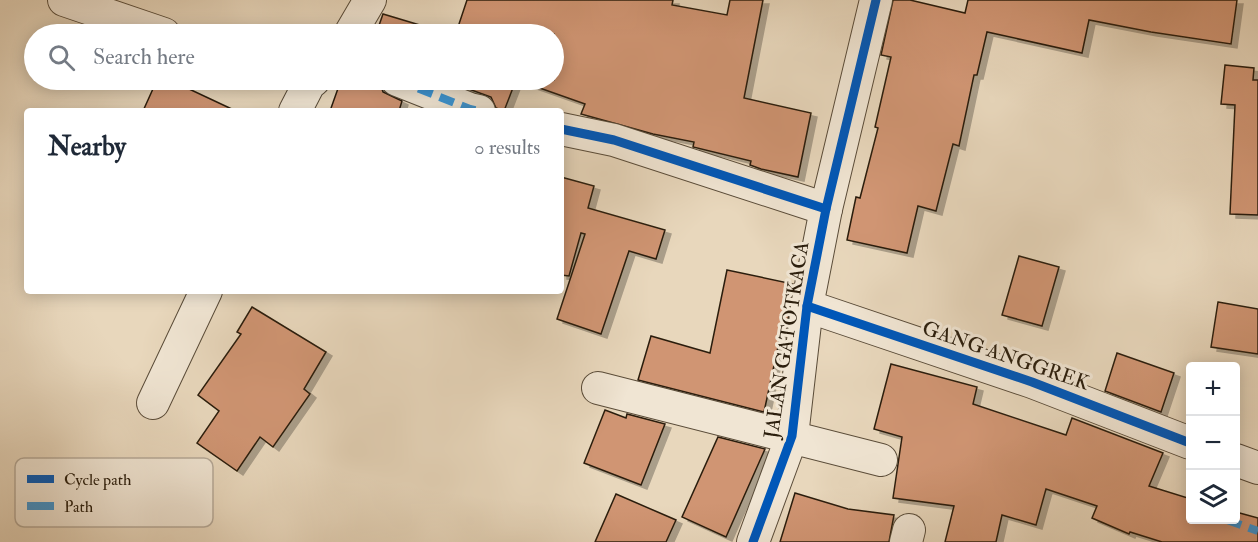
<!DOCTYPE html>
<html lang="en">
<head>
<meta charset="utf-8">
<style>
  :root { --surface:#fff; --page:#f6f6f7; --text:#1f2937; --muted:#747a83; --line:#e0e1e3 }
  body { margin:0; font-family:"IM FELL Double Pica",serif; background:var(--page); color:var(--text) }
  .controls { position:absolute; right:18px; bottom:18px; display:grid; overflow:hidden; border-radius:6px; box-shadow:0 3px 15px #0003 }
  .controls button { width:54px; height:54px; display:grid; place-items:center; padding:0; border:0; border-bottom:2px solid var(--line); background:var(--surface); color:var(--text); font:30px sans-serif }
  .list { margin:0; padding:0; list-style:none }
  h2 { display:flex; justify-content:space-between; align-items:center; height:78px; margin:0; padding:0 24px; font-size:26px }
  h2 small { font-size:20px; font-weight:400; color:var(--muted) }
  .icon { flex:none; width:33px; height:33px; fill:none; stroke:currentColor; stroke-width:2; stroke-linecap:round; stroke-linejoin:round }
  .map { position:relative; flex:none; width:1258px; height:542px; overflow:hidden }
  .search { position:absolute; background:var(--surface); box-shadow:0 3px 15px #0003; left:24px; top:24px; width:540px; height:66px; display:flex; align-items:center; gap:15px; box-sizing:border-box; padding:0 21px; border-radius:33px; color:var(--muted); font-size:22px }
  .panel { position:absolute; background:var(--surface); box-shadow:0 3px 15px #0003; left:24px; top:108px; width:540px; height:186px; border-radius:6px }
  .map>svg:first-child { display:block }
  .building { fill:#d09573; stroke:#2b1e0d; stroke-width:1.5; filter:url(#shadow) }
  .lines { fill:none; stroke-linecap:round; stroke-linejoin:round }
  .street-casing { stroke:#5a4c39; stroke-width:34 }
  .street { stroke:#f0e5d3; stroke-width:32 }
  .quiet { stroke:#3c94d2; stroke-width:8; stroke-dasharray:15 8; stroke-linecap:butt }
  .cycleway-casing { stroke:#f0e5d3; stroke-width:13 }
  .cycleway { stroke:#0057b8; stroke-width:9 }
  .labels { text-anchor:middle; stroke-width:6; stroke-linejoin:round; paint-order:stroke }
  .street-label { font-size:20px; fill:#2b1e0d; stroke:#f0e5d3 }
  .key { fill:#f0e5d3; stroke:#b5a998; stroke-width:1.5 }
  .key-label { font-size:16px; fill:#2b1e0d }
</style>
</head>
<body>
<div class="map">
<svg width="1258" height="542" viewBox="0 0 1258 542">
  <defs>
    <filter id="shadow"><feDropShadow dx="6" dy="4" stdDeviation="0" flood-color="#0004"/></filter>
  </defs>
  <rect width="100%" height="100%" fill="#e8d7bc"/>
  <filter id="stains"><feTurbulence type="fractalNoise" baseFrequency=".00333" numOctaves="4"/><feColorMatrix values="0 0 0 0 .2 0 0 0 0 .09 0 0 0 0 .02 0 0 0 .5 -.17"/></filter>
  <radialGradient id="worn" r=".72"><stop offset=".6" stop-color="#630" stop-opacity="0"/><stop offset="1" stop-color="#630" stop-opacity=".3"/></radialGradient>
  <g class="building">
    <polygon points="467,0 673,0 672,5 727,15 730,0 763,0 744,98 811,113 798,177 761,169 750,165 751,161 693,147 694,142 653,134 581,114 585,104 517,80 554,80 554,34 376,34 383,14 433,29 434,25 456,33"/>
    <polygon points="893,0 910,0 965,13 968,0 1237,0 1231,44 1151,32 1089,20 1082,53 987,32 977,75 974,75 959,146 953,144 936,211 918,206 907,253 847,240 856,197 860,198 878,128 875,127 891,57 881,55"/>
    <polygon points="1225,65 1254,68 1253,80 1258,80 1258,215 1230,214 1235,105 1221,104"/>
    <polygon points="157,80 170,80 236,111 143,111"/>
    <polygon points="341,80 379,80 383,92 402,101 399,111 330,111"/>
    <polygon points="444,80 516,80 504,111 496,108 491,97"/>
    <polygon points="561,177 594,186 588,208 665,230 656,259 629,251 601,334 557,319 585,234 581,233 569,276 561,275"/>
    <polygon points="1019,256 1059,267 1042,326 1002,315"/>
    <polygon points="727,270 793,284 786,333 781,333 764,412 638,380 651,336 710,353"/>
    <polygon points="1218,302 1258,309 1258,354 1211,347"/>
    <polygon points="252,307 326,352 304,389 310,394 273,447 260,437 237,471 197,443 219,411 198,395 241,334 237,332"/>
    <polygon points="1117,353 1174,373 1161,412 1105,391"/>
    <polygon points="891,364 977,387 973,404 1066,435 1072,418 1163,453 1149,486 1191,499 1191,519 1236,519 1236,512 1258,518 1258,542 1162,542 1130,532 1129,534 1092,518 1097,506 1046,489 1036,525 1002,515 996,542 945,542 954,506 893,498 902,437 874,429"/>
    <polygon points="605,410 626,418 627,414 665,424 641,485 584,463"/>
    <polygon points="718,437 765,449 726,537 682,517"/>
    <polygon points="795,493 848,509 894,515 889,542 780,542"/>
    <polygon points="616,494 676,520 666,542 595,542"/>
  </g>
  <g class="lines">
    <g class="street-casing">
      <g id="street">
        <polyline points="64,0 164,34"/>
        <polyline points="350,34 370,0"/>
        <polyline points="397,80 470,109 479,111"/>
        <polyline points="295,111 309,84 314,80"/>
        <polyline points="561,129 614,140 826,209"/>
        <polyline points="807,306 1032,382 1190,443"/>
        <polyline points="598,388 881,460"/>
        <polyline points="153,403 206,291"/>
        <polyline points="1236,460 1258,468"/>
        <polyline points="753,542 792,436 807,306 826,209 876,0"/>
        <polyline points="906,542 909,530"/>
      </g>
    </g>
    <use href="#street" class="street"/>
    <g class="quiet">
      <polyline points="397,80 470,109 479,111"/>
      <polyline points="1227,520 1258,531"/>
    </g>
    <g class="cycleway-casing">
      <g id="cycleway">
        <polyline points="561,129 614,140 826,209"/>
        <polyline points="807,306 1032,382 1190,443"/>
        <polyline points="753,542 792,436 807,306 826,209 876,0"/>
      </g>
    </g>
    <use href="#cycleway" class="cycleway"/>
  </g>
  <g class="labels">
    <g class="street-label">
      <text transform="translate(786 340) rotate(-81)" y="7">JALAN GATOTKACA</text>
      <text transform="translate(1006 355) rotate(19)" y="7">GANG ANGGREK</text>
    </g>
  </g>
  <rect x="15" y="458" width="198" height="69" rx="9" class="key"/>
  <rect x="27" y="475" width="27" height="8" fill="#0057b8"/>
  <rect x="27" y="502" width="27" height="8" fill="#3c94d2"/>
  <g class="key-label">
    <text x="64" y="485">Cycle path</text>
    <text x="64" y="512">Path</text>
  </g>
  <rect width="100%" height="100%" filter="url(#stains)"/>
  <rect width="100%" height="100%" fill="url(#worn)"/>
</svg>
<div class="controls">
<button>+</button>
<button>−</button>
<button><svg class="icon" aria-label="layers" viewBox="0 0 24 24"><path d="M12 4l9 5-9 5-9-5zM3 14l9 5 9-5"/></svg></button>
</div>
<div class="search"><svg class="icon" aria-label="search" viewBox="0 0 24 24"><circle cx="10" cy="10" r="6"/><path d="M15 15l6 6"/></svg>Search here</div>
<section class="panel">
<h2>Nearby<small>0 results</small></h2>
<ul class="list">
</ul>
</section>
</div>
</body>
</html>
